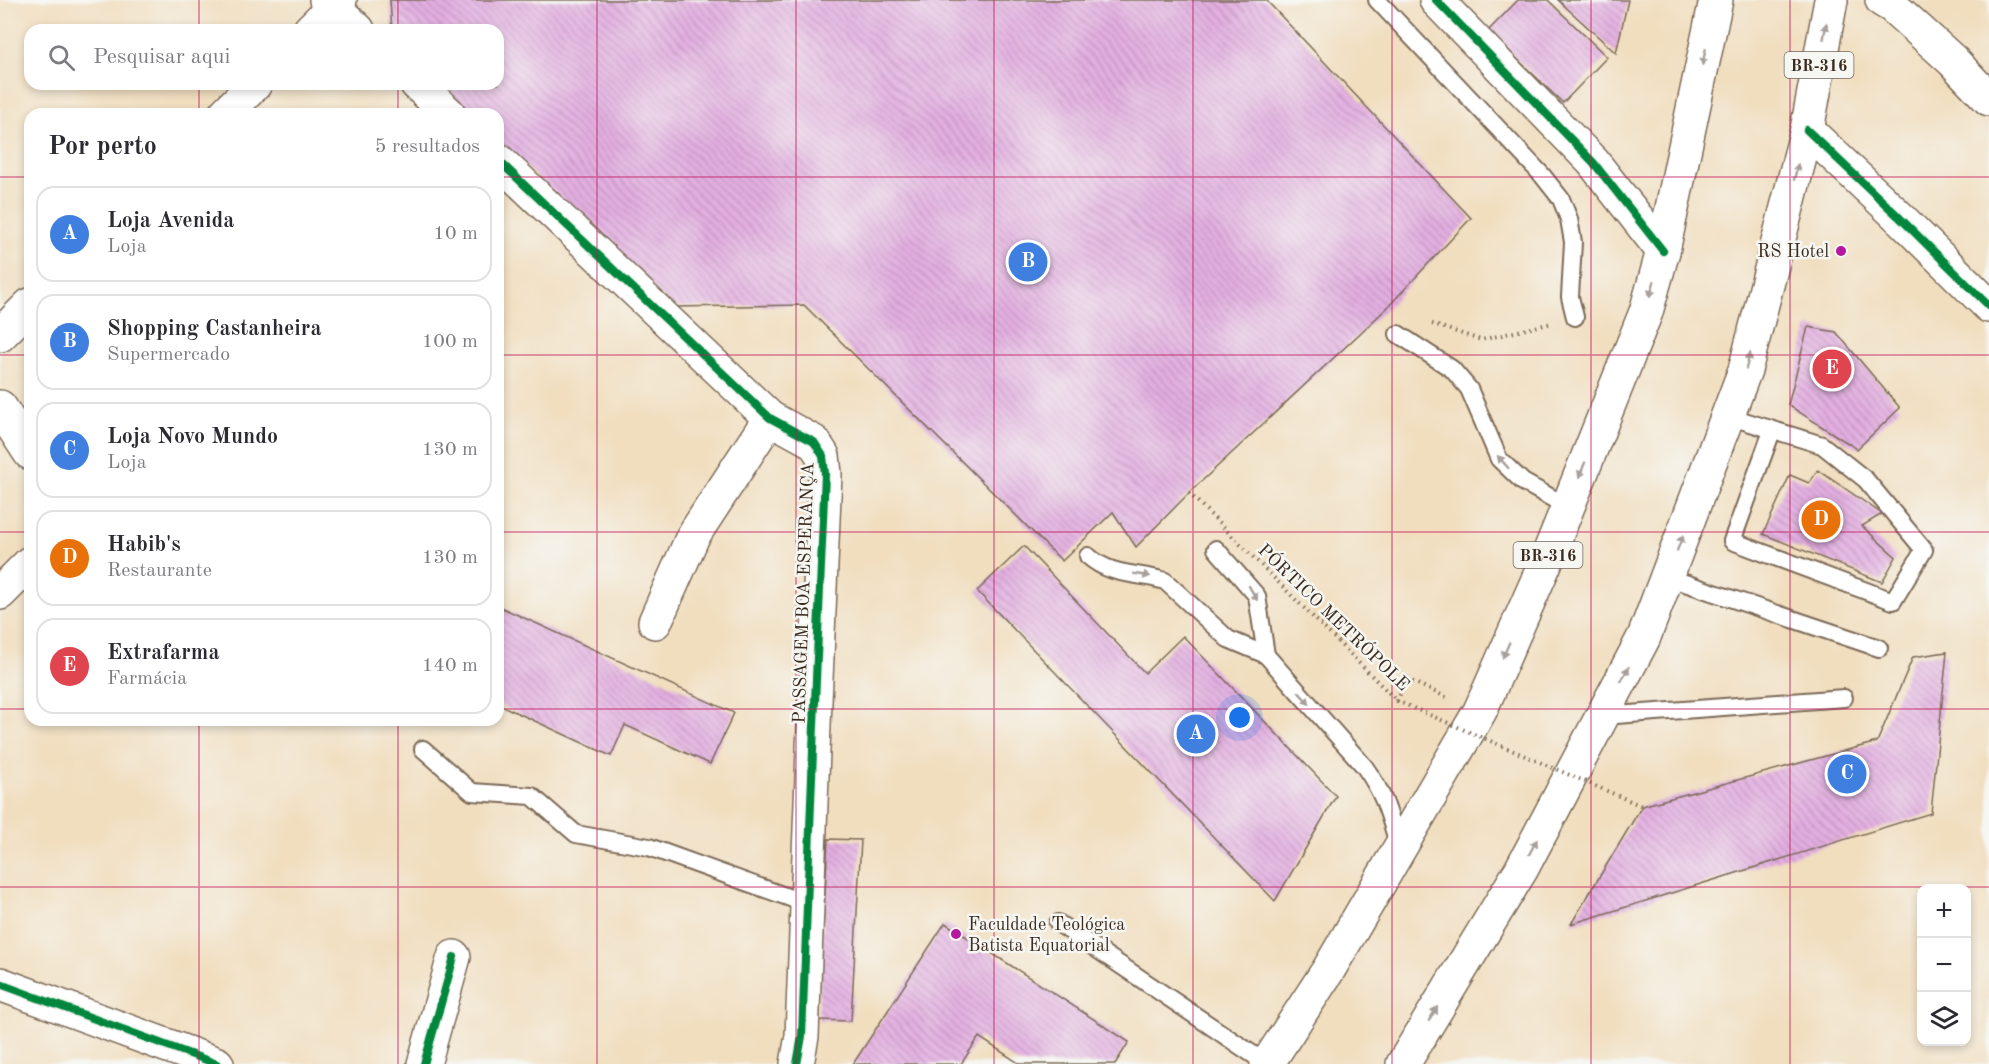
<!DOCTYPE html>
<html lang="pt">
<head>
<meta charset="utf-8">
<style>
  :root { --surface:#fff; --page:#f2f2f3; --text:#2b2b33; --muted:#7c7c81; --line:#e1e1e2; --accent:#111827 }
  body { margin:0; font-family:"Old Standard TT",serif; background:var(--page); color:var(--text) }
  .controls { position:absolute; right:18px; bottom:18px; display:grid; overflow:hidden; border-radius:12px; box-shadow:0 3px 9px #0003 }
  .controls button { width:54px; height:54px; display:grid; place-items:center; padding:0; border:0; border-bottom:2px solid var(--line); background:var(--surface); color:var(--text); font:30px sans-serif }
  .you { position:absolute; left:1240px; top:718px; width:21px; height:21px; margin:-15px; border:4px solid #fff; border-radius:50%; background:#1a73e8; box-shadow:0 0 0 9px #1a73e833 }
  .badge { display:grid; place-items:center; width:39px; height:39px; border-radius:50%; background:var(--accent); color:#fff; font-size:20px; font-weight:700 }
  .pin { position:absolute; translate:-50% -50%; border:3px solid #fff; box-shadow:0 2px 6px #0006 }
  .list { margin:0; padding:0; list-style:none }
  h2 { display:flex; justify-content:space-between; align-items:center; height:78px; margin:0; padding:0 24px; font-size:26px }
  h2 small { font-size:20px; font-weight:400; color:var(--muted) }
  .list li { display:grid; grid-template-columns:39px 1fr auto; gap:18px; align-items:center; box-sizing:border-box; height:96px; margin:0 12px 12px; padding:0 12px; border:2px solid var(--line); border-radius:18px }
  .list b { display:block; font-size:22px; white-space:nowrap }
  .list p { margin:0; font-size:20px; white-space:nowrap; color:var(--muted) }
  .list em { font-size:20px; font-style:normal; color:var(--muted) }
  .icon { flex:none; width:33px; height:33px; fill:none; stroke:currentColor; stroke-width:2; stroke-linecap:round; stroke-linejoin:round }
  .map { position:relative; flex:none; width:1989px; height:1064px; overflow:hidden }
  .search { position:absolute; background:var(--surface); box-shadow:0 3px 9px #0003; left:24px; top:24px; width:480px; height:66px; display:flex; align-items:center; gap:15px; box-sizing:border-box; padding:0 21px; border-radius:18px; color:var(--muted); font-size:22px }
  .panel { position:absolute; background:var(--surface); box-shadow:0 3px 9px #0003; left:24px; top:108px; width:480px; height:618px; border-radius:18px }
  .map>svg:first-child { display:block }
  .building { fill:url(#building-back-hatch) }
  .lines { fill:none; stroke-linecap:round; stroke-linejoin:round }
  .lane-casing { stroke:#7b6956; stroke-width:20 }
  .street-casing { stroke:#7b6956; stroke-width:36 }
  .highway-casing { stroke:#7b6956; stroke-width:36 }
  .path { stroke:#7b6956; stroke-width:4; stroke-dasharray:1.5 4.5; stroke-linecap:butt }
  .lane { stroke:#fff; stroke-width:16 }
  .street { stroke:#fff; stroke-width:33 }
  .highway { stroke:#fff; stroke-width:33 }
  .path-bridge { stroke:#7b6956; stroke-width:4; stroke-dasharray:1.5 4.5; stroke-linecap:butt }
  .cycleway-casing { stroke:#f6f6f2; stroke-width:11 }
  .cycleway { stroke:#00873e; stroke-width:8 }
  .oneway { fill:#a79f9a }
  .grid { fill:none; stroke:#c2185b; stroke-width:1.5; stroke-opacity:0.55 }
  .poi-dot { fill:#b5179e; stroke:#f6f6f2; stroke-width:2 }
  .labels { text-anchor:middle; stroke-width:5; stroke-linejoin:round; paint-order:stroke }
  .shield { fill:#f6f6f2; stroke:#73675e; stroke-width:1.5 }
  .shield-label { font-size:16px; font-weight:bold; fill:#3b2a1e }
  .poi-label { font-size:18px; fill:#3b2a1e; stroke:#f6f6f2; text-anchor:end }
  .street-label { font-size:18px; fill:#3b2a1e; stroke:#f6f6f2 }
</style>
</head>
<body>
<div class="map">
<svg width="1989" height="1064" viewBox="0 0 1989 1064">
  <defs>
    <pattern id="building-back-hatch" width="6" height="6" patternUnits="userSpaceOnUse" patternTransform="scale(1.5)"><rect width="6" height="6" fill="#e4b0e2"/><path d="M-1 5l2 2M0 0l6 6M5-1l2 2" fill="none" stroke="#ba8fb7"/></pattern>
  </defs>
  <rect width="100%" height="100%" fill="#f6f6f2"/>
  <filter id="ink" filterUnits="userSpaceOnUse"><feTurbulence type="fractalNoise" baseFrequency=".0167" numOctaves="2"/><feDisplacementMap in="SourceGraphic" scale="12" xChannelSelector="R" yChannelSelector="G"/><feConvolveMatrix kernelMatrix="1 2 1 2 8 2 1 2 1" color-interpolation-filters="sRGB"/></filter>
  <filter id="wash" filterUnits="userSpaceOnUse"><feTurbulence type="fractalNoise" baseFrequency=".008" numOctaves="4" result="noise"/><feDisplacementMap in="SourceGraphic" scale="24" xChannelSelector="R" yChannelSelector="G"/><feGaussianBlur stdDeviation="1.35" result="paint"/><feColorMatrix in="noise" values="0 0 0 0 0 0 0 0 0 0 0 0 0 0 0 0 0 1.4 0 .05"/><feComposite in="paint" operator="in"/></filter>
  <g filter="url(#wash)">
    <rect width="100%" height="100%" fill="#f1debf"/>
    <g id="blocks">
      <g class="building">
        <polygon points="390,0 1266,0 1471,218 1386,309 1189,493 1136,547 1113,512 1062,561 804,305 673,307 498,140 498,114 471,114 439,84 498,84 498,30 392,30"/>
        <polygon points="1518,0 1548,0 1607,57 1563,103 1488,31"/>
        <polygon points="1558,0 1628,0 1616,53"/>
        <polygon points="1808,327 1836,332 1900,408 1857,449 1788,405"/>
        <polygon points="1818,470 1882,514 1862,526 1896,557 1882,582 1763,534 1790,475 1809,483"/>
        <polygon points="1024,546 1145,673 1183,636 1336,796 1275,901 977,591"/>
        <polygon points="498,606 734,713 710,764 625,725 611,756 498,704"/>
        <polygon points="1947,652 1931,813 1571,924 1642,806 1877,742 1913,657"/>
        <polygon points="828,839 861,840 851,1021 818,1020"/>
        <polygon points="945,923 1129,1042 1115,1064 1020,1064 979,1037 961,1064 853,1064"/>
      </g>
    </g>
  </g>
  <g filter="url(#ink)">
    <use href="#blocks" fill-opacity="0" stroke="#7b6956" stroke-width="1.5"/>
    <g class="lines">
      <g class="lane-casing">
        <g id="lane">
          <polyline points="1377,0 1542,175 1561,199 1569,219 1573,242 1570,297 1575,317"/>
          <polyline points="1398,334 1452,369 1469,389 1499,459 1523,482 1568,507"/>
          <polyline points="1728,416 1822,445 1866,480 1924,550 1893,601 1732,541 1772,431"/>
          <polyline points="1216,549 1257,596 1266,655"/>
          <path d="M1088 556C1112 577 1136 572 1165 581L1228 639 1266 655 1364 766C1385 795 1389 814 1399 847"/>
          <polyline points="1667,577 1879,648"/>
          <polyline points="1603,716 1844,698"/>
          <polyline points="423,749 472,792 532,796 576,834 649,847 807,904"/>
          <polyline points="1058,923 1267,1064"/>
        </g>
      </g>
      <g class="street-casing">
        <g id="street">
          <polyline points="326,0 358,30"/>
          <polyline points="1436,0 1593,162 1663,251"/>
          <polyline points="1882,0 1892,6 1953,61 1989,99"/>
          <polyline points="310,30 340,0"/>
          <polyline points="417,84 449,114"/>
          <polyline points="225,114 255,84"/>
          <polyline points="1807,130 1898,216 1989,306"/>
          <polyline points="498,160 770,418 814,442 823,456 825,474 814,725 802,1036 797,1064"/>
          <polyline points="0,335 30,305"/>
          <polyline points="0,407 30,453"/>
          <polyline points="0,593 30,563"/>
          <polyline points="655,622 693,536 770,418"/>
          <polyline points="0,984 217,1064"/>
          <polyline points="424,1064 454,957"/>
        </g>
      </g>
      <g class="highway-casing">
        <g id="highway">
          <polyline points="1267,1064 1329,969 1480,711 1544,566 1646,312 1663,251 1716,0"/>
          <polyline points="1403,1064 1521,870 1644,637 1745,370 1807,130 1831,0"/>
        </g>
      </g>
      <g class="path">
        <polyline points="1432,324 1481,340 1552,323"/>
        <polyline points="1397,701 1407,679 1450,699"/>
      </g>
      <use href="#lane" class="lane"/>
      <use href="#street" class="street"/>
      <use href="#highway" class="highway"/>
      <polyline class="path-bridge" points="1189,493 1397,701 1642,806"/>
      <g class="cycleway-casing">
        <g id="cycleway">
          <polyline points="1436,0 1593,162 1663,251"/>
          <polyline points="1807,130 1898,216 1989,306"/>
          <polyline points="498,160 770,418 814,442 823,456 825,474 814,725 802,1036 797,1064"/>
          <polyline points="0,984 217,1064"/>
          <polyline points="424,1064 454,957"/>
        </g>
      </g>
      <use href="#cycleway" class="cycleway"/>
    </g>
    <defs><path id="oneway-solid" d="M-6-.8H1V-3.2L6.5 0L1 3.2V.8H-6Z" transform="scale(1.5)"/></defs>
    <g class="oneway">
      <use href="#oneway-solid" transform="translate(1825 31) rotate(-80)"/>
      <use href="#oneway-solid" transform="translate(1704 57) rotate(102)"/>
      <use href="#oneway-solid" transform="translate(1796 172) rotate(-76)"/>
      <use href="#oneway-solid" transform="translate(1652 289) rotate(106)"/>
      <use href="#oneway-solid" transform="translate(1748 361) rotate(-75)"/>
      <use href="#oneway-solid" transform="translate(1503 462) rotate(-131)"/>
      <use href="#oneway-solid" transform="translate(1582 470) rotate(112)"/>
      <use href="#oneway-solid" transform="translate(1680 543) rotate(-69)"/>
      <use href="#oneway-solid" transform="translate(1142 575) rotate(9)"/>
      <use href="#oneway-solid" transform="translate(1253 593) rotate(60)"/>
      <use href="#oneway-solid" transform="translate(1506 650) rotate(114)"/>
      <use href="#oneway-solid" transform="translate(1625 674) rotate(-62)"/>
      <use href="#oneway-solid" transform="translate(1304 698) rotate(48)"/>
      <use href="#oneway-solid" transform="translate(1533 847) rotate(-62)"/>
      <use href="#oneway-solid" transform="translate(1433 1014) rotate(-59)"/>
    </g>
  </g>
  <path class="grid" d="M199 0V30M398 0V30M597 0V1064M796 0V1064M994 0V1064M1193 0V1064M1392 0V1064M1591 0V1064M1790 0V1064M199 84V114M398 84V114M0 177H30M498 177H1989M0 355H30M498 355H1989M0 532H30M498 532H1989M0 709H30M498 709H1989M199 720V1064M398 720V1064M0 887H1989"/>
  <g class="poi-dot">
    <circle cx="1841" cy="251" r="6"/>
    <circle cx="956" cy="934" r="6"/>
  </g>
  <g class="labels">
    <g class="shield">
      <rect x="1784.5" y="52" width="69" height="26" rx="4.5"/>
      <rect x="1513.5" y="542" width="69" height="26" rx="4.5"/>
    </g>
    <g class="shield-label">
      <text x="1819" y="71">BR-316</text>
      <text x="1548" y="561">BR-316</text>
    </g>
    <g class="poi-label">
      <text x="1829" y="257">RS Hotel</text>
      <text x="968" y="930" text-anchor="start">Faculdade Teológica<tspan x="968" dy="21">Batista Equatorial</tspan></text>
    </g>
    <g class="street-label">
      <text transform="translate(803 593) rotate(-88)" y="6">PASSAGEM BOA ESPERANÇA</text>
      <text transform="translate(1334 617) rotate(44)" y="6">PÓRTICO METRÓPOLE</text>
    </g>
  </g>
</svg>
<div class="controls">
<button>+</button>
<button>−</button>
<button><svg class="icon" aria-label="layers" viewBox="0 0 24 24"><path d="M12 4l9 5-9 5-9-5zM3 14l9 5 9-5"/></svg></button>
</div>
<div class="you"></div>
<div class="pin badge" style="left:1196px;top:734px;background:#3f7fe0">A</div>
<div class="pin badge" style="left:1028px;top:262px;background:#3f7fe0">B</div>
<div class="pin badge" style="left:1847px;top:774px;background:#3f7fe0">C</div>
<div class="pin badge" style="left:1821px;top:520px;background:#e8710a">D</div>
<div class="pin badge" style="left:1832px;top:369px;background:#e0444e">E</div>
<div class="search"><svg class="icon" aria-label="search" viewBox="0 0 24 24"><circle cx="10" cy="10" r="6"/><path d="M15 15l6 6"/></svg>Pesquisar aqui</div>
<section class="panel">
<h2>Por perto<small>5 resultados</small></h2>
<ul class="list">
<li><span class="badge" style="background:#3f7fe0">A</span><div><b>Loja Avenida</b><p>Loja</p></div><em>10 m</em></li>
<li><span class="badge" style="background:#3f7fe0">B</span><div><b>Shopping Castanheira</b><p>Supermercado</p></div><em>100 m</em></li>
<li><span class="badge" style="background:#3f7fe0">C</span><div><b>Loja Novo Mundo</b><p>Loja</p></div><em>130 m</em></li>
<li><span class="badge" style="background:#e8710a">D</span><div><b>Habib's</b><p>Restaurante</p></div><em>130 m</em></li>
<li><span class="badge" style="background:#e0444e">E</span><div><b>Extrafarma</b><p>Farmácia</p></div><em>140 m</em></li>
</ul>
</section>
</div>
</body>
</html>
